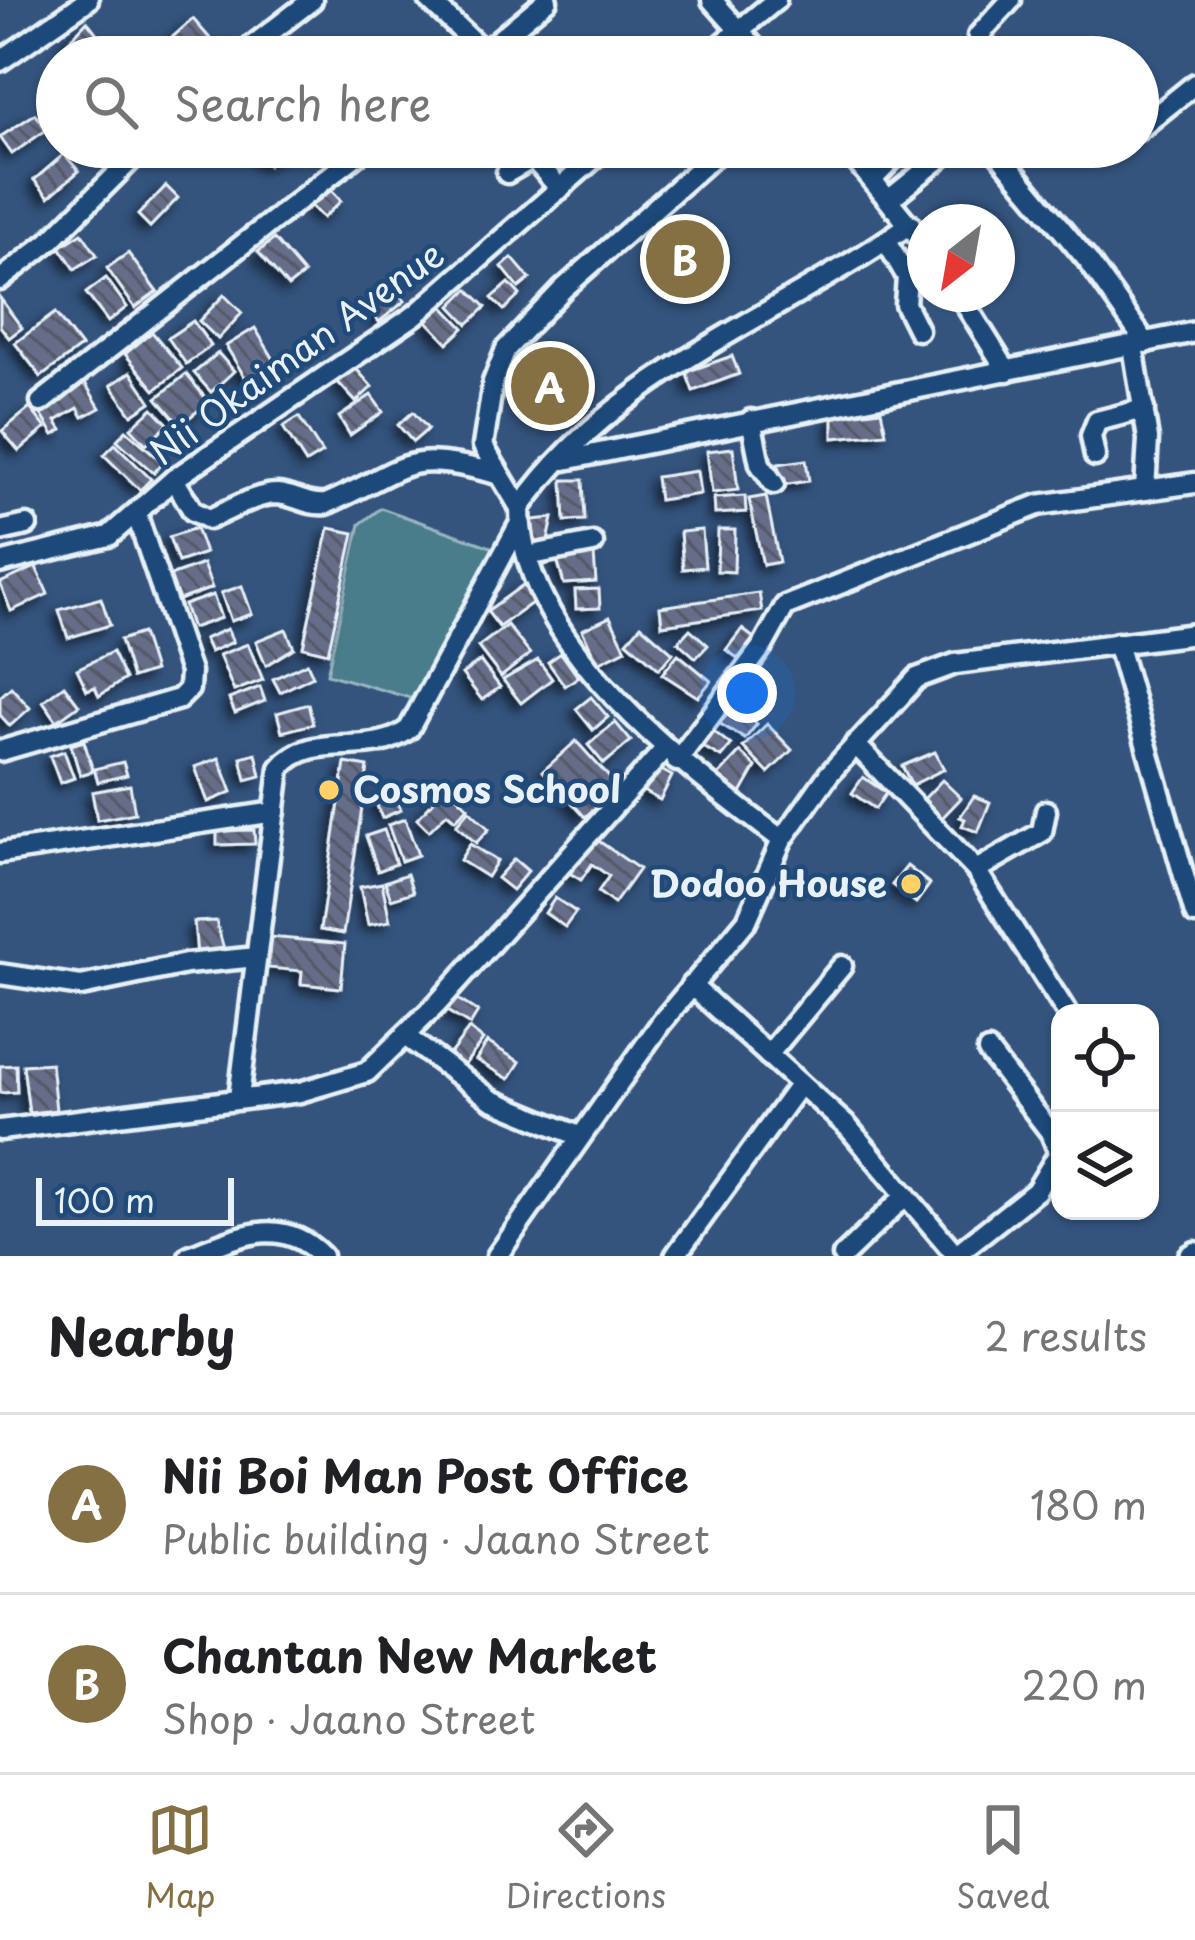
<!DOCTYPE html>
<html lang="en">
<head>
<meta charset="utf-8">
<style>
  :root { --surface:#fff; --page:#f2f2f2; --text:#202124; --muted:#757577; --line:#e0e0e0; --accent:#847042 }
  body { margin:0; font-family:"Playpen Sans",sans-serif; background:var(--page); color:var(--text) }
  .controls { position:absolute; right:36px; bottom:36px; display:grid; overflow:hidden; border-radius:24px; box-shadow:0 3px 9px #0004 }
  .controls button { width:108px; height:108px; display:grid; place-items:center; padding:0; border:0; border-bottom:3px solid var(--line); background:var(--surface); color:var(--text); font:60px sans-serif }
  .compass { position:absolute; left:907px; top:204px; width:108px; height:108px; border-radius:50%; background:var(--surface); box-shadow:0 3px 9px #0004; rotate:211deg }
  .scale { position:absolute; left:36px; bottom:30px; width:198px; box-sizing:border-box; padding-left:12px; border:6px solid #e8f1f8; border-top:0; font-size:33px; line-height:42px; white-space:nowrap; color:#e8f1f8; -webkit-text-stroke:9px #1f4a7a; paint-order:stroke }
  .you { position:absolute; left:747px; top:693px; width:42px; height:42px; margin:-30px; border:9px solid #fff; border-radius:50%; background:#1a73e8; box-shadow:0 0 0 18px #1a73e833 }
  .badge { display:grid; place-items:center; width:78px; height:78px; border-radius:50%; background:var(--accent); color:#fff; font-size:39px; font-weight:700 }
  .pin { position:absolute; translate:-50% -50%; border:6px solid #fff; box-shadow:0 3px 12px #0006 }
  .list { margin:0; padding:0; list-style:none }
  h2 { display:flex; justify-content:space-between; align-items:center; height:156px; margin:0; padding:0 48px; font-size:51px }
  h2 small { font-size:39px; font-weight:400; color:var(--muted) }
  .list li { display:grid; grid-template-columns:78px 1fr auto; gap:36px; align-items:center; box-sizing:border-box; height:180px; padding:0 48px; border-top:3px solid var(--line) }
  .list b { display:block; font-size:45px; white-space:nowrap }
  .list p { margin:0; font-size:39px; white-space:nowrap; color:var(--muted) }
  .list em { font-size:39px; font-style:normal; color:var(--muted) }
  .icon { flex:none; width:66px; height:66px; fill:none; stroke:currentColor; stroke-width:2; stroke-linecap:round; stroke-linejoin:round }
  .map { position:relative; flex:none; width:1195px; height:1256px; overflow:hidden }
  .search { position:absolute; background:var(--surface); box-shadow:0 3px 9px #0004; left:36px; right:36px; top:36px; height:132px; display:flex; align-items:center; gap:30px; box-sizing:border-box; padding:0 42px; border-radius:66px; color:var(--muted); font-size:45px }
  .sheet { height:516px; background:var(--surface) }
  nav { display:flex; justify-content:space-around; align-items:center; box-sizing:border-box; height:168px; border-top:3px solid var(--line); background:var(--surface); font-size:33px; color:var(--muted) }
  nav a { display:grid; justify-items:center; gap:6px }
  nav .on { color:var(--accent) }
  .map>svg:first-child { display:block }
  .pitch { fill:#4a7d8b; stroke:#99b7c2; stroke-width:3 }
  .building { fill:url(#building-back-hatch); stroke:#e8f1f8; stroke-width:3; filter:url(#shadow) }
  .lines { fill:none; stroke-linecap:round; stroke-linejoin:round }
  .minor-casing { stroke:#e8f1f8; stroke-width:27 }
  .minor { stroke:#1f4a7a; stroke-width:18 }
  .poi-dot { fill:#ffd166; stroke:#1f4a7a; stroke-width:4.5 }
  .labels { text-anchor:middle; stroke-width:9; stroke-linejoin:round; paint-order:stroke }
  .street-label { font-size:36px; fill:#e8f1f8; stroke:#1f4a7a }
  .poi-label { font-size:36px; font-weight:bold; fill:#e8f1f8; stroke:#1f4a7a; text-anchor:start }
</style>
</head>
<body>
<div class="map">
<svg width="1195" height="1256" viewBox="0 0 1195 1256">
  <defs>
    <pattern id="building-back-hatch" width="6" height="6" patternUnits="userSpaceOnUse" patternTransform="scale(3)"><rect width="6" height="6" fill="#656d89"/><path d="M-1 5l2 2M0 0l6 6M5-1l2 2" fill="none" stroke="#545966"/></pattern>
    <filter id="shadow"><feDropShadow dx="-5.5" dy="5.5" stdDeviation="6" flood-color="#0009"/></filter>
  </defs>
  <rect width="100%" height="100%" fill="#34547e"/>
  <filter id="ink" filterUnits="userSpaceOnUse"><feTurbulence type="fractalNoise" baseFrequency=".00833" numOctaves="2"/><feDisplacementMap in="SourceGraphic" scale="24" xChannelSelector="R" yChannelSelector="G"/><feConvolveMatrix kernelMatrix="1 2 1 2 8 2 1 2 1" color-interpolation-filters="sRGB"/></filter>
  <g filter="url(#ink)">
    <polygon class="pitch" points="381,508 497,549 420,701 327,674 360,524"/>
    <g class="building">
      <polygon points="193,19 213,42 197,57 165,57 158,50"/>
      <polygon points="87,21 112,53 107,57 76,57 66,44"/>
      <polygon points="35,114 46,130 12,154 0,137"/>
      <polygon points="249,147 293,147 268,165"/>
      <polygon points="64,154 79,171 49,197 34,180"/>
      <polygon points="166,186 178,198 150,227 138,215"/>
      <polygon points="328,187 341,201 323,218 310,205"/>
      <polygon points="82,233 97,255 75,269 60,247"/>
      <polygon points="274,239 304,274 288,287 258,252"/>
      <polygon points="128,253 157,292 135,308 107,268"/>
      <polygon points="512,258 530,279 519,288 502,267"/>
      <polygon points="106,278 127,307 108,322 86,293"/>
      <polygon points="509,283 520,295 504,310 492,298"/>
      <polygon points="394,288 405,301 379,322 368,308"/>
      <polygon points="468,289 486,307 468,324 451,306"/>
      <polygon points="224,295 242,313 218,339 199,321"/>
      <polygon points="0,298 22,328 9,338 0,326"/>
      <polygon points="442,305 464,328 448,343 425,319"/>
      <polygon points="55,313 81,347 41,377 15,343"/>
      <polygon points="193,321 211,346 186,364 168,338"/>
      <polygon points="255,328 278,366 249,384 226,346"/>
      <polygon points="152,332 182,368 155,390 125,354"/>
      <polygon points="218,353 234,371 211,392 194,373"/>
      <polygon points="732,356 739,374 693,391 686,372"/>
      <polygon points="353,365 372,387 356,402 336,380"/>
      <polygon points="131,372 151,402 132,415 111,385"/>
      <polygon points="186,374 209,402 180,425 157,398"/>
      <polygon points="85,383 100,408 83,417 78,408 56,421 62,430 54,435 39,411"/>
      <polygon points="371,395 383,412 350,435 339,417"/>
      <polygon points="30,408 46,428 19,451 2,431"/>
      <polygon points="153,408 168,424 146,444 131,428"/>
      <polygon points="881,410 886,433 833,438 833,416"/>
      <polygon points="413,412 428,429 413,442 398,425"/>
      <polygon points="299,417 322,453 306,463 283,427"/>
      <polygon points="126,430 163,462 154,473 117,440"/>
      <polygon points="115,444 151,479 140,490 104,455"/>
      <polygon points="733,448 738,490 712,493 707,451"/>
      <polygon points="806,460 809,481 781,485 778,464"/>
      <polygon points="697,471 700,494 659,500 656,477"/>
      <polygon points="563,480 583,480 585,520 565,521"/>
      <polygon points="745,496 746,512 715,514 714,498"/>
      <polygon points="766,496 779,562 763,565 749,499"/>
      <polygon points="553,518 548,541 535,543 532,520"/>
      <polygon points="196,528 205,553 178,562 169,537"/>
      <polygon points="329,528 354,533 328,653 303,647"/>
      <polygon points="702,530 705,567 683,569 680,532"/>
      <polygon points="718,530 735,530 734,572 717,571"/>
      <polygon points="594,554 596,582 564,584 556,556"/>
      <polygon points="203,564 212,588 179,600 170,576"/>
      <polygon points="36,567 48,594 11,611 0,583"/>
      <polygon points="527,582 539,598 499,627 487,611"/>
      <polygon points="242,586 252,614 231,621 221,593"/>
      <polygon points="599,589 600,608 576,609 575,590"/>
      <polygon points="759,593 762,611 662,625 660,607"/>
      <polygon points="213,595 221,618 192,628 184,605"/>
      <polygon points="101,598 110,625 68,638 59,610"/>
      <polygon points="610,617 626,649 598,663 582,630"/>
      <polygon points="507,625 530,654 501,677 478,647"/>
      <polygon points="641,625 673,653 659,669 627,641"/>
      <polygon points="227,629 233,642 210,652 204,639"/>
      <polygon points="286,629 294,648 266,665 256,641"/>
      <polygon points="690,629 708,645 696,658 678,642"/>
      <polygon points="742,629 754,638 739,659 726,650"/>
      <polygon points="142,633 154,671 132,678 120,640"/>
      <polygon points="248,644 263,680 234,691 219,655"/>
      <polygon points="112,652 125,679 99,696 95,687 87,690 77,669"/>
      <polygon points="561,653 578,677 565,686 548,662"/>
      <polygon points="678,654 711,681 698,697 662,674"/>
      <polygon points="538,660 552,679 521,703 503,680"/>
      <polygon points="480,661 500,687 482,700 462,674"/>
      <polygon points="307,663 313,676 280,692 273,679"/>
      <polygon points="64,685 79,705 57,721 43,701"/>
      <polygon points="11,687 30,708 10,726 0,715 0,697"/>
      <polygon points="260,687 265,701 235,713 229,699"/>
      <polygon points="591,697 608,717 593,730 576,709"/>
      <polygon points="726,700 757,724 745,739 719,723 723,718 716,713"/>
      <polygon points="308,704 313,724 282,732 277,713"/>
      <polygon points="615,722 631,741 604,764 588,745"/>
      <polygon points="767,724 792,750 768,773 743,747"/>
      <polygon points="707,726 731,745 721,757 698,744"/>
      <polygon points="84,741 93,771 80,775 71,745"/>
      <polygon points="576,741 618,787 585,817 543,771"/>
      <polygon points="64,751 74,778 60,783 50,756"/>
      <polygon points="740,752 756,767 739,797 717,777"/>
      <polygon points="935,752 944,769 912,785 902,766"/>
      <polygon points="256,753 261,776 246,780 241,757"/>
      <polygon points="219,758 232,792 208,802 195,767"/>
      <polygon points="123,762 127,775 98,782 94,769"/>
      <polygon points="345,763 368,767 343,934 320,930"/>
      <polygon points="654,766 672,776 660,800 641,790"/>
      <polygon points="863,777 886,793 875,809 852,793"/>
      <polygon points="942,780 961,798 942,818 923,800"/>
      <polygon points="130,785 135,813 97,820 92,792"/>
      <polygon points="447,787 468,807 455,820 447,813 429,831 417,819"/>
      <polygon points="392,790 401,810 382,818 374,798"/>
      <polygon points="974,796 990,802 978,832 962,826 965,819 960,817"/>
      <polygon points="469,810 489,829 476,843 456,825"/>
      <polygon points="405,819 418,855 401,861 388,825"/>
      <polygon points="254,830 255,844 217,845 217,831"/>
      <polygon points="384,830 396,864 378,871 366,836"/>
      <polygon points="593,837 639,869 614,904 598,892 609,876 592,864 581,880 568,872"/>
      <polygon points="470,844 497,861 487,877 460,860"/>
      <polygon points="514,859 528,871 512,890 497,878"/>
      <polygon points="907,866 930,884 916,903 892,885"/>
      <polygon points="407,874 413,892 391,899 385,882"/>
      <polygon points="382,883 390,921 368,925 360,887"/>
      <polygon points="555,898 576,912 565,927 545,913"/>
      <polygon points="216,921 225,953 197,955 194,922"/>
      <polygon points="270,937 345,944 341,988 301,984 302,971 268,968"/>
      <polygon points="456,998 478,1012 470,1025 447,1011"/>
      <polygon points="469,1029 483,1040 460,1071 446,1059"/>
      <polygon points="487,1042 520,1062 509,1079 476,1060"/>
      <polygon points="51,1063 56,1110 29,1113 23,1065"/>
      <polygon points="16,1065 17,1092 0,1093 0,1066"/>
    </g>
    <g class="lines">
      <g class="minor-casing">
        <g id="minor">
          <polyline points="429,0 484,52"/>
          <polyline points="712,0 763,57"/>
          <polyline points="238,57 312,0"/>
          <polyline points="478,57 547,0"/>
          <polyline points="707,57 776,0"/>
          <polyline points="994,57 978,36 1011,0"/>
          <polyline points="0,61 88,0"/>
          <polyline points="1138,130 1195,84"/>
          <polyline points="845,147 925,245"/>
          <polyline points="993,147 1089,262 1146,343"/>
          <polyline points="507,173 533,158 560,189"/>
          <polyline points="873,179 904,147"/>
          <polyline points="891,198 954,147"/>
          <polyline points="886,241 907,277 905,304 918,330"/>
          <polyline points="0,280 51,240 144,147"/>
          <polyline points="959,294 1007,371"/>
          <polyline points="1133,346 1148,439 1145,490"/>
          <polyline points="41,402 367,147"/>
          <polyline points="751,420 760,464 774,484"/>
          <polyline points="1095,456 1091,436 1097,421 1144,409"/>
          <polyline points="565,460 1195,332"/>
          <path d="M174 479 193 511 209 519C229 511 255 494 277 494 295 495 306 506 326 504 409 468 402 448 497 474"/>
          <polyline points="520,508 483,446 493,382 506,349 563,289 724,147"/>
          <polyline points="0,531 27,525"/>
          <polyline points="527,556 593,543"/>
          <polyline points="0,563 109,536 174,479 415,315 607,147"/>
          <polyline points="1117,643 1195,914"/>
          <polyline points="855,744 976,870 1067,1013"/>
          <polyline points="0,751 179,699 189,689 190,672 137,516"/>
          <polyline points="677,761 764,644 785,606 1038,505 1195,483"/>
          <path d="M782 840C685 767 520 643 520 508 612 374 782 315 910 224"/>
          <polyline points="0,853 275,812"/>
          <polyline points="976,870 1042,832 1046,811"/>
          <polyline points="0,974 81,986 186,964 257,957"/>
          <polyline points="691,985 848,1127 957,1256"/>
          <polyline points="405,1036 492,1100 579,1136"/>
          <polyline points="768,1055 842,966"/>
          <path d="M239 1098 280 768C313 728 370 760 409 729L520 523"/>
          <polyline points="0,1130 300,1092 367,1072 437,1004 664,750"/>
          <path d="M189 1256C236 1238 280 1213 322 1256"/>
          <polyline points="497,1256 661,1023 747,920 782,840 829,774 917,678 955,664 1195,634"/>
          <polyline points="675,1256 800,1084"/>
          <polyline points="843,1256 906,1195"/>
          <polyline points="954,1256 1036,1191 1059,1153 1051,1133 988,1051"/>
          <polyline points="1189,1256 1195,1252"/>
        </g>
      </g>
      <use href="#minor" class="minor"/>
    </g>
  </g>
  <g class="poi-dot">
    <circle cx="329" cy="790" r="12"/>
    <circle cx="911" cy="884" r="12"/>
  </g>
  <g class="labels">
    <g class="street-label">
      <text transform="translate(297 353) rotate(-36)" y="13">Nii Okaiman Avenue</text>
    </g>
    <g class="poi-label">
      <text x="353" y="803">Cosmos School</text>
      <text x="887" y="897" text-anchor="end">Dodoo House</text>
    </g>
  </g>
</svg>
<div class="controls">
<button><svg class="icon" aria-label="locate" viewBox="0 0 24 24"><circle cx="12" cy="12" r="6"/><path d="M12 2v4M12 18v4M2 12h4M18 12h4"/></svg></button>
<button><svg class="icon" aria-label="layers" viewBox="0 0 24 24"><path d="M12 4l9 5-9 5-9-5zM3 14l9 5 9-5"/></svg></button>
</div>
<svg class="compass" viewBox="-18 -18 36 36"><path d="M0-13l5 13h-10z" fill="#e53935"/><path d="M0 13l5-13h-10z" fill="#757577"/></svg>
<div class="scale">100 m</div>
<div class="you"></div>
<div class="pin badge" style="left:550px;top:386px">A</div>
<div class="pin badge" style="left:685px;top:259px">B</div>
<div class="search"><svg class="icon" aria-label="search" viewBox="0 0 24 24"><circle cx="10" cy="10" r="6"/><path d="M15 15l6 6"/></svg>Search here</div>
</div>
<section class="sheet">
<h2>Nearby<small>2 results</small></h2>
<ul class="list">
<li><span class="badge">A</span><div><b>Nii Boi Man Post Office</b><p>Public building · Jaano Street</p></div><em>180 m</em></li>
<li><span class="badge">B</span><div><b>Chantan New Market</b><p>Shop · Jaano Street</p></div><em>220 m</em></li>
</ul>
</section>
<nav>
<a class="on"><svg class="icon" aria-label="map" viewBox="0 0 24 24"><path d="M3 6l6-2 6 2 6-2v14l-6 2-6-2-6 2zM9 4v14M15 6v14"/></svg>Map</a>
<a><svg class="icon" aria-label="directions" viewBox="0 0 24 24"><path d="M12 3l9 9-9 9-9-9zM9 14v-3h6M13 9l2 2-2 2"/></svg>Directions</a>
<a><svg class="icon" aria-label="saved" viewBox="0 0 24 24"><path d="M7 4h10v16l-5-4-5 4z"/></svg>Saved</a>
</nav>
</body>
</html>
